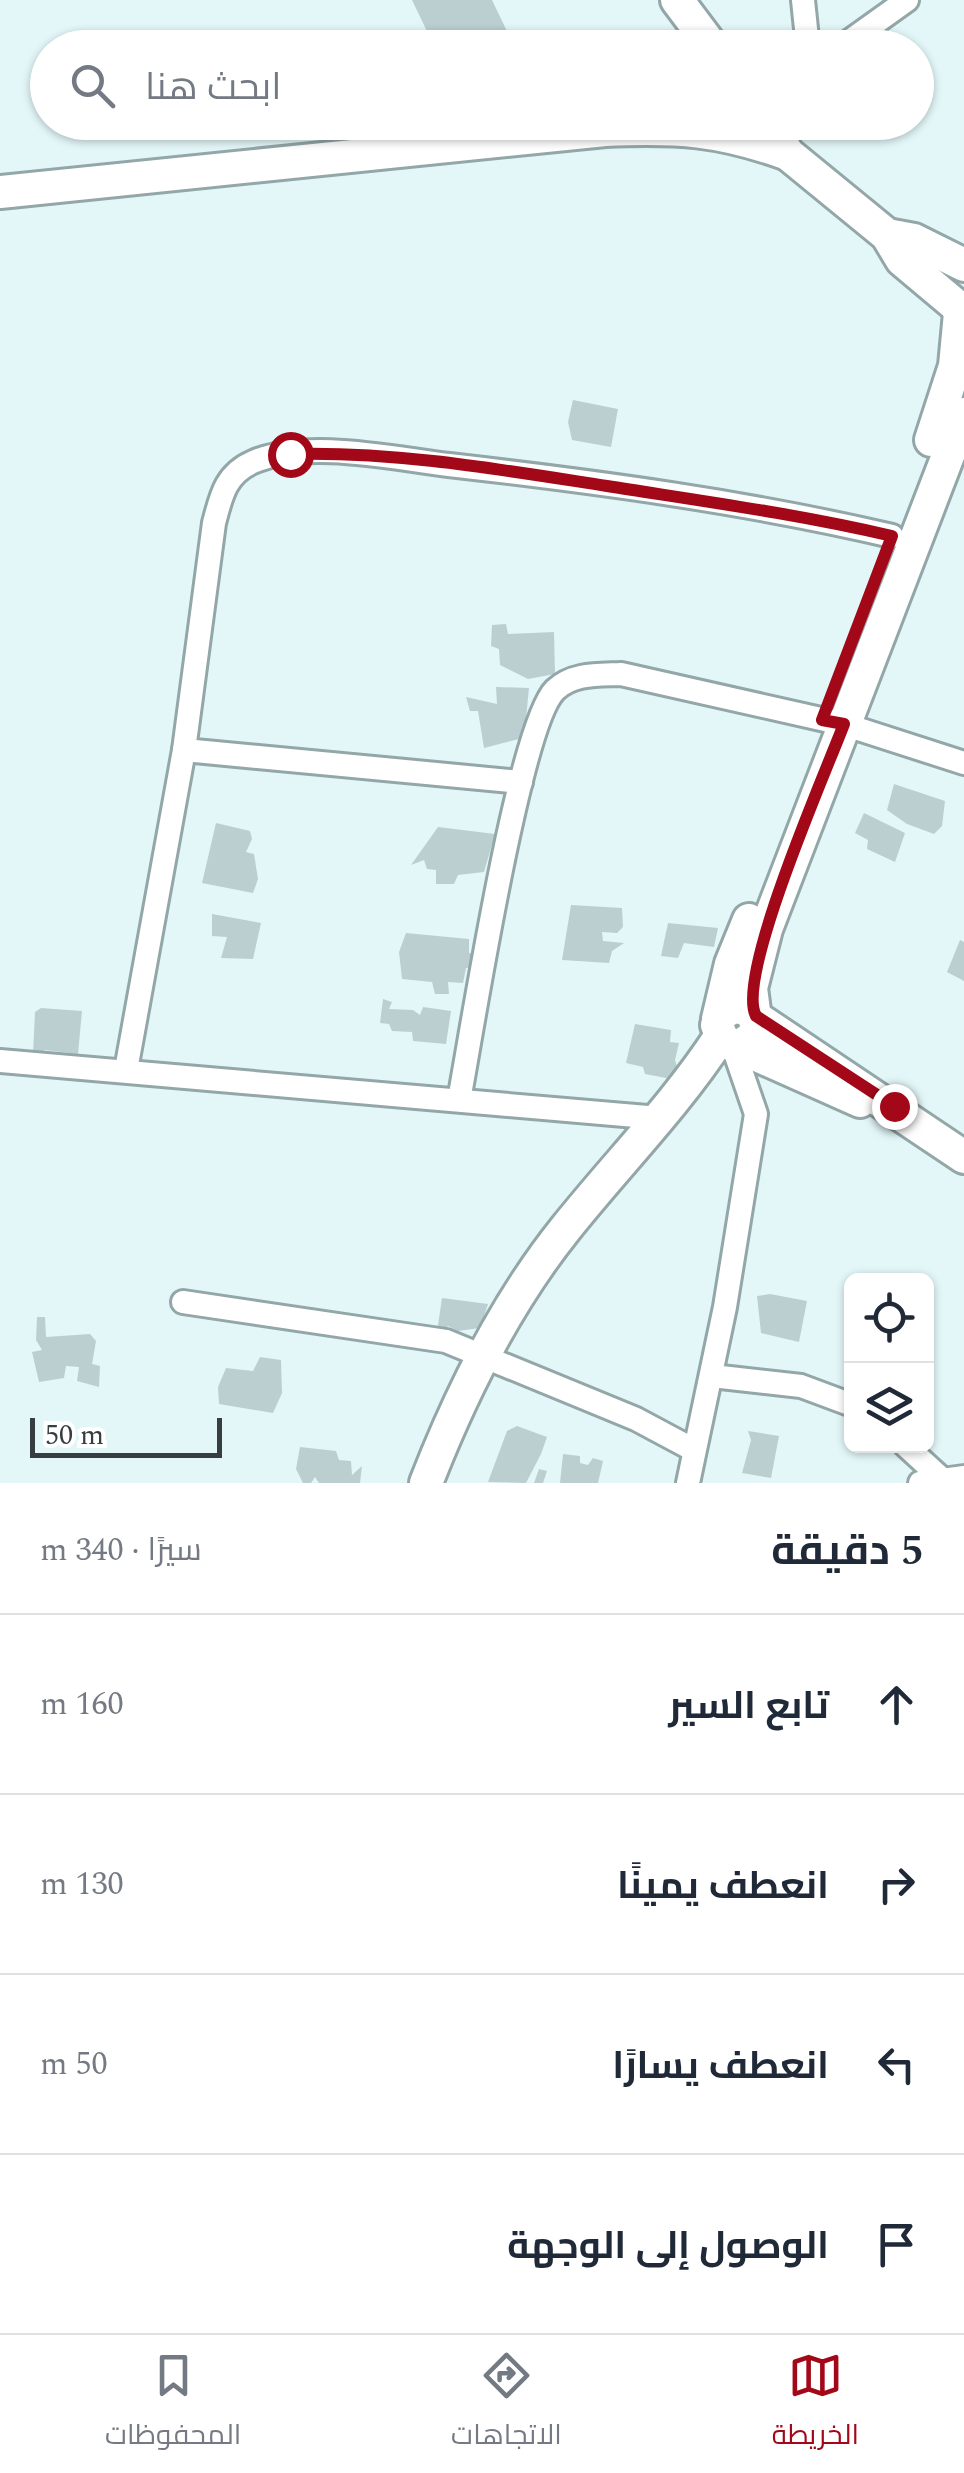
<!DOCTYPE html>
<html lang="ar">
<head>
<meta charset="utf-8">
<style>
  :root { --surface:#fff; --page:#f6f6f7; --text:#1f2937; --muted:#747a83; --line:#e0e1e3; --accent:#a30819 }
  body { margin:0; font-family:Spectral,Cairo,serif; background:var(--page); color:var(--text); direction:rtl }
  .controls { position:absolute; right:30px; bottom:30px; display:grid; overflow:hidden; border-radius:15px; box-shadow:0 2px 8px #0004 }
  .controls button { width:90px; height:90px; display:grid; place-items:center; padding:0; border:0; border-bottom:2px solid var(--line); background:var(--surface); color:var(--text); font:50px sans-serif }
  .scale { position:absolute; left:30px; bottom:25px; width:192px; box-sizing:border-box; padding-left:10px; border:5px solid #363e3f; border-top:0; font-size:28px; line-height:35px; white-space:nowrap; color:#363e3f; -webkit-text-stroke:8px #fff; paint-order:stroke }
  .stop { position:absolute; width:30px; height:30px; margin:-22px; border:8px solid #a30819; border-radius:50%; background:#fff }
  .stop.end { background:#a30819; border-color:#fff; box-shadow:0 2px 10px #0008 }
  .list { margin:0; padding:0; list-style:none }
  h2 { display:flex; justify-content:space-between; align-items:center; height:130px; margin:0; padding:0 40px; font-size:42px }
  h2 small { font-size:32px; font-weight:400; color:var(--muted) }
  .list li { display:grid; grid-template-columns:65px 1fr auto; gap:30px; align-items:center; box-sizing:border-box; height:180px; padding:0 40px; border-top:2px solid var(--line) }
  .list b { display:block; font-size:38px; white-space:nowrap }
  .list em { font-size:32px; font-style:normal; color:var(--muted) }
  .icon { flex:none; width:55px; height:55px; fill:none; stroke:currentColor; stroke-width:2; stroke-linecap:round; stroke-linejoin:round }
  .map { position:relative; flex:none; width:964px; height:1483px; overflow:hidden; direction:ltr }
  .search { position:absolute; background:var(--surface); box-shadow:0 2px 8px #0004; left:30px; right:30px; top:30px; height:110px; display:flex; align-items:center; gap:25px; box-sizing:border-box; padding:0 35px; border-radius:55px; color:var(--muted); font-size:38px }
  .sheet { height:850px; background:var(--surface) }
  nav { display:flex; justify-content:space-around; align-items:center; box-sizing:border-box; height:140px; border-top:2px solid var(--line); background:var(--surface); font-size:28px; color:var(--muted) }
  nav a { display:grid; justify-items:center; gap:5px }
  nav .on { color:var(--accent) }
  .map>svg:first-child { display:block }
  .building { fill:#bbcfd1 }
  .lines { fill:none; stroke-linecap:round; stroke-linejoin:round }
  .street-casing { stroke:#93a6a8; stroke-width:28 }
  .secondary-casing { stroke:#93a6a8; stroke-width:38 }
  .street { stroke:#fff; stroke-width:22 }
  .secondary { stroke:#fff; stroke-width:32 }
  .route { stroke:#a30819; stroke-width:12 }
</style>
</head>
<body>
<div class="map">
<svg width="964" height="1483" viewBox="0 0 964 1483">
  <rect width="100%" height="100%" fill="#e3f7f9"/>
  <g class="building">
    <polygon points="412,0 492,0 515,48 435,48"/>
    <polygon points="573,400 618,409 611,447 572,440 568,422"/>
    <polygon points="506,624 508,634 554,632 555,674 528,679 500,665 499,649 491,646 492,625"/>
    <polygon points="496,687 529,688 525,729 523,738 484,748 478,711 470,711 466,697 497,704"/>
    <polygon points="894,784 945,801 942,826 934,834 907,824 887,810"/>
    <polygon points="864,813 905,833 895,862 867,849 868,840 855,833"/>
    <polygon points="216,823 250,831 252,839 246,852 254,854 258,879 253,893 202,883"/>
    <polygon points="438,827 495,834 484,872 458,875 454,884 436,884 436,870 427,869 424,860 411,865"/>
    <polygon points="571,905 622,908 623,927 617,933 602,932 603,941 624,943 612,951 609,963 562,960"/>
    <polygon points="212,914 261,923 253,959 221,958 227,937 212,936"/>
    <polygon points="668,923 718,928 714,947 684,943 678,958 661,956"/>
    <polygon points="406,933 469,939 469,953 477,954 475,967 466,968 463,983 448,982 449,994 435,994 432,982 402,979 399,952"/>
    <polygon points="960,940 964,942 964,981 947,972"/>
    <polygon points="383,999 392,1002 389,1009 413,1010 420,1015 423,1007 451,1011 446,1044 413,1041 412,1032 392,1031 389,1024 380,1023"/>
    <polygon points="41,1008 82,1011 78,1054 45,1050 33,1054 35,1012"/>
    <polygon points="635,1024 671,1030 670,1042 679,1043 675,1060 679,1073 671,1079 645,1074 643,1067 626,1063"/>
    <polygon points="770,1294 807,1301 799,1342 761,1333 757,1296"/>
    <polygon points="442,1298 488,1304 480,1328 458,1331 448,1326 444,1333 437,1332"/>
    <polygon points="37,1317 45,1317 46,1337 90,1334 96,1341 92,1364 100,1366 99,1387 77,1381 79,1367 66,1366 64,1378 39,1382 32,1352 42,1350 36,1340"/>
    <polygon points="260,1357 281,1360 282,1393 273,1413 219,1404 218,1387 226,1368 253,1371"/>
    <polygon points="517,1426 547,1437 541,1454 526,1483 488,1482 507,1431"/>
    <polygon points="748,1431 779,1436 771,1478 742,1473 751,1440"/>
    <polygon points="300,1447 336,1451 339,1460 351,1461 352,1475 362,1466 360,1483 319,1483 315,1477 311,1483 303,1483 296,1469"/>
    <polygon points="563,1454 580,1456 580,1463 588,1465 593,1458 603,1461 598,1483 560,1483"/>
    <polygon points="539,1469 547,1471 543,1483 534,1483"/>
  </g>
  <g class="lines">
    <g class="street-casing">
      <g id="street">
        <polyline points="803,0 808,48"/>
        <polyline points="840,48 907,0"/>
        <polyline points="184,750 521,782"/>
        <polyline points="0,1061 659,1118"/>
        <path d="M126 1070 184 750 214 523C221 497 225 474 253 462 306 439 392 458 449 465 597 482 747 502 892 536"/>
        <path d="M459 1100C472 1031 519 726 555 690 573 673 598 675 621 674L843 724 964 763"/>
        <polyline points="183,1302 446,1341 636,1419 694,1450"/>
        <polyline points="712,1376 801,1386 852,1405"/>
        <polyline points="906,1446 941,1478"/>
        <polyline points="688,1483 725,1307 756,1114 733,1047"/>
        <polyline points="920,1483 964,1477"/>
      </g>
    </g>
    <g class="secondary-casing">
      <g id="secondary">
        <polyline points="677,0 713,48"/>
        <polyline points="768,122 788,154 887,235 902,260 958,307"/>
        <path d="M0 192 605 130C678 127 719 129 788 154"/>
        <polyline points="887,235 914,240 964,265"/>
        <polyline points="931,440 955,366 960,313"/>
        <polyline points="752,1012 736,1006 721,1014 717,1025 723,1041 739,1047 757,1034 751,988 766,929 964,414"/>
        <polyline points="755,1017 964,1157"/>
        <polyline points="718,1019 731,964 749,920"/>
        <polyline points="739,1047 860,1101"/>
        <path d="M426 1483C461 1393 505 1304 566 1228 617 1164 675 1106 720 1037"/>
      </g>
    </g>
    <use href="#street" class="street"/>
    <use href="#secondary" class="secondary"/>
  </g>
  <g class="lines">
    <path class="route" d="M290 454C395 451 503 470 607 486 702 501 798 514 892 536L822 720 844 724C825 774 735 978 756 1016L894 1106"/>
  </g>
</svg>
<div class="controls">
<button><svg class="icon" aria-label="locate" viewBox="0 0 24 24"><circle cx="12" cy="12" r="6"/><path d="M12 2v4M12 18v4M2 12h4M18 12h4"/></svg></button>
<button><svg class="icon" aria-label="layers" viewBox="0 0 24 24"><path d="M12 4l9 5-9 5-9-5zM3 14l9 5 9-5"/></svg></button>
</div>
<div class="scale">50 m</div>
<div class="stop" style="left:290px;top:454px"></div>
<div class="stop end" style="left:894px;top:1106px"></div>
<div class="search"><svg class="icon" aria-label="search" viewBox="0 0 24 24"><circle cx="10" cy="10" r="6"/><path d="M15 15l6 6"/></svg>ابحث هنا</div>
</div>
<section class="sheet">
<h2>5 دقيقة<small>سيرًا · 340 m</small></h2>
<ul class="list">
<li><svg class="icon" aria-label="ahead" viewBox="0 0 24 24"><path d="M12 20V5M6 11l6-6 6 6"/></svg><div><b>تابع السير</b></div><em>160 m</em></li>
<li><svg class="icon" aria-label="right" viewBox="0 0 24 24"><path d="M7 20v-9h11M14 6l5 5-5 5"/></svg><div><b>انعطف يمينًا</b></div><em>130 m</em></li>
<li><svg class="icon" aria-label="left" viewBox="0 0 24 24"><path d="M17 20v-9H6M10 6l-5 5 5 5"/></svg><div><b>انعطف يسارًا</b></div><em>50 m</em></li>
<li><svg class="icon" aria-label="arrive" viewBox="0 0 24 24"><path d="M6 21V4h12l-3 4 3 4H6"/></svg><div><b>الوصول إلى الوجهة</b></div></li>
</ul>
</section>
<nav>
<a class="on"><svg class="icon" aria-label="map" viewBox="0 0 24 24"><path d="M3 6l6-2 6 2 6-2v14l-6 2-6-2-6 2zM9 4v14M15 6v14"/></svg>الخريطة</a>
<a><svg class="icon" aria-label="directions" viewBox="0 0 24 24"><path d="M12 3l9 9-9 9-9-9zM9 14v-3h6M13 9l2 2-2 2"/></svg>الاتجاهات</a>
<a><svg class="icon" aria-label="saved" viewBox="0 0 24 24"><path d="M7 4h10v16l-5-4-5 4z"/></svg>المحفوظات</a>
</nav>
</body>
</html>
